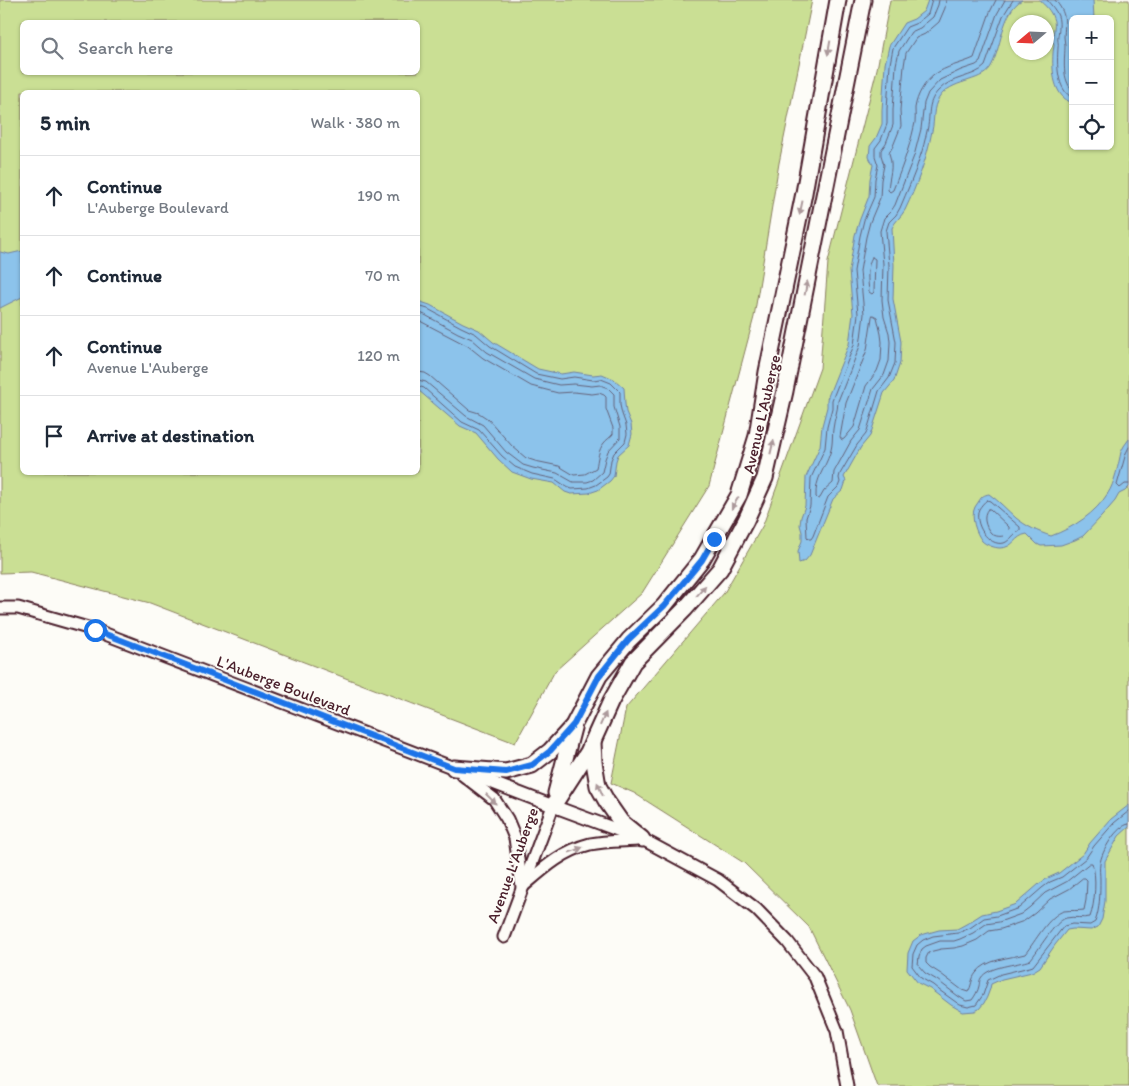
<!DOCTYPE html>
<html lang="en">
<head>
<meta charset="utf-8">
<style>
  :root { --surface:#fff; --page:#f6f6f7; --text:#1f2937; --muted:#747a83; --line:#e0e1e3 }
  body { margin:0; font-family:Itim,sans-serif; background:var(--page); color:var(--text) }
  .controls { position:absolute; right:15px; top:15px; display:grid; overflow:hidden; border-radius:8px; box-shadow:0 1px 4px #0004 }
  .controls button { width:45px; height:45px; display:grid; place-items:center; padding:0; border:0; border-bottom:1px solid var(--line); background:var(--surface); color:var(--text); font:25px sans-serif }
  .compass { position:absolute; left:1009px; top:15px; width:45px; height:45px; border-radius:50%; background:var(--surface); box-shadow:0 1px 4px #0004; rotate:251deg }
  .stop { position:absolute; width:15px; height:15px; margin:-11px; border:4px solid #1a73e8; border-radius:50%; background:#fff }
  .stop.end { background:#1a73e8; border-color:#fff; box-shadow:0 1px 5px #0008 }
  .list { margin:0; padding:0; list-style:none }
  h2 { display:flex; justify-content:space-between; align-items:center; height:65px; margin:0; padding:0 20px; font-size:21px }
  h2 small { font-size:16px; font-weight:400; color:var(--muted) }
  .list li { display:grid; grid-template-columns:32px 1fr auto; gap:15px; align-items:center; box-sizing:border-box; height:80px; padding:0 20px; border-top:1px solid var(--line) }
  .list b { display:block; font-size:19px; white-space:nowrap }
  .list p { margin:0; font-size:16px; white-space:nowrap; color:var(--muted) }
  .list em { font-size:16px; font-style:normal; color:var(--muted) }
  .icon { flex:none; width:28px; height:28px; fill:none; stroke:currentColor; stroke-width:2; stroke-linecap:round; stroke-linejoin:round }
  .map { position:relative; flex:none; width:1129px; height:1086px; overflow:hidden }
  .search { position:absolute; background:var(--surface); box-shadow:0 1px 4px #0004; left:20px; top:20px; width:400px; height:55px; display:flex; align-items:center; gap:12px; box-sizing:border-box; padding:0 18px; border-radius:8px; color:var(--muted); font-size:19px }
  .panel { position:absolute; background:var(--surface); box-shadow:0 1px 4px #0004; left:20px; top:90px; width:400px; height:385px; border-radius:8px }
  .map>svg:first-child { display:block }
  .green { fill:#cadf94; stroke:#8a7f60; fill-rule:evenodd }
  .water { fill:#8cc3eb; stroke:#72819e }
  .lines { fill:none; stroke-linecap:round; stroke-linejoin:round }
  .shore { stroke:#646178; stroke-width:1 }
  .minor-casing { stroke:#4a1f2b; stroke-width:15 }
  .tertiary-casing { stroke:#4a1f2b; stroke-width:19 }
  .minor { stroke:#fdfcf7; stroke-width:11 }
  .tertiary { stroke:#fdfcf7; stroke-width:15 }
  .oneway { fill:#ac999b }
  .route { stroke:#1a73e8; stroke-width:6 }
  .labels { text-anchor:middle; stroke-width:4; stroke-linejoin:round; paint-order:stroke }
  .street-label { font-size:16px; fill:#4a1f2b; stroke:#fdfcf7 }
</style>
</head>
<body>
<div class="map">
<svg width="1129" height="1086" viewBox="0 0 1129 1086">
  <rect width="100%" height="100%" fill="#fdfcf7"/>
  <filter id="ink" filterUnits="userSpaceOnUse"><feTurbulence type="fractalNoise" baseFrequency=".02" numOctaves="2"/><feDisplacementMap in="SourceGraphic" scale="10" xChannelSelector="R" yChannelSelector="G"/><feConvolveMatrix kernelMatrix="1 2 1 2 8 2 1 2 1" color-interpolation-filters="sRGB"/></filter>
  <g filter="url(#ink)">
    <g class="green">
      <path d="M0 0H812L779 163 754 317 709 486 642 593 555 671 515 743 150 603 31 572 0 573ZM22 22H418V72H22ZM22 92H418V472H22Z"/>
      <path d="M890 0H1129V1086H877L850 1010 809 927 744 863 634 793 611 783 626 708 724 593 763 525 820 368 828 262 877 69ZM1073 19H1110V146H1073ZM1016 22H1046V52H1016Z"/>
    </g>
    <g class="water">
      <path d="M928 0H1022C1001 12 1002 49 990 68 980 83 951 79 939 98 932 108 935 119 932 131 927 158 917 185 905 210 901 217 895 221 892 228L894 265 893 299 901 342 900 363 894 381 884 393 870 436 861 447 844 477 846 481 843 490 833 499 810 555 805 561 799 563 798 551 802 541V532L800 525 801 517 805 506 806 477 820 446 822 426 827 407V399L849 344 853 314 849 271 855 235 860 219 869 196 870 179 873 165 869 157 870 146 876 138 882 124V110L885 64 889 46 904 23 914 19 924 11Z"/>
      <path d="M1039 0H1093L1094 19H1073V103C1053 97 1052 70 1053 53 1053 51 1054 47 1054 45 1053 38 1052 45 1053 37 1053 31 1056 25 1053 18 1051 11 1045 5 1039 0Z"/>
      <polygon points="22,251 22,297 0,308 0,252 9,254"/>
      <polygon points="418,301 430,305 463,323 479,330 493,342 538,369 561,374 574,372 593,375 602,374 614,379 624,388 625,404 626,412 631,424 632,434 629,445 618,455 616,461 614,476 610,481 598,490 589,493 571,494 565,492 554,483 531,479 512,472 498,459 476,433 460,426 418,390"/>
      <path d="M1129 439V487L1125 491 1119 494 1115 501 1102 516 1083 536 1075 540 1061 545 1041 546 1037 544 1027 534C1014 536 1014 548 1000 548 995 548 986 545 982 541 976 533 970 517 975 507 976 505 978 503 979 501 982 496 984 495 989 494 999 501 1007 510 1016 518 1026 526 1038 532 1051 536 1073 528 1096 513 1108 493 1114 485 1119 462 1121 452L1124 446Z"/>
      <polygon points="1129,805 1129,827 1119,836 1105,861 1105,901 1102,919 1098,927 1091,930 1073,929 1067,930 1055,945 1040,967 1032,972 1002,979 991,984 990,989 987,997 984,1003 979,1009 975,1011 963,1012 951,1005 930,989 918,983 907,969 908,953 913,941 921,935 939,930 957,929 968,923 982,914 996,911 1016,904 1039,884 1048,878 1059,873 1083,854 1090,843 1111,819"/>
    </g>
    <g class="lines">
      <g class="shore">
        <path d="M932 0 928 14 917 23 907 27 893 48 890 64 887 109V124L881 140 875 148V156L878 165 875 179 874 197 864 220 860 236 854 271 858 314 854 345 832 400V408L827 427 825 448 811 478 810 506 806 518 807 537 809 539H811L813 536 828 497 838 487 840 482 839 478 840 474 857 445 866 434 879 391 889 378 895 363 896 342 888 300 889 265 886 231 889 222 896 215 900 208C907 191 915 174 920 157 923 149 925 140 927 131 931 115 926 104 938 91 951 76 974 78 985 66L1003 16 1013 0"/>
        <path d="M939 0 938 5 933 17 920 28 911 32 899 51 896 65 893 110V125L886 143 881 150V155L884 165 881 180 880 198 870 222 866 237 860 271 864 314 860 346 838 401C838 411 834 419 833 429 832 437 833 445 830 453 825 469 815 478 816 497L818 499 820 498 824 491 833 483 834 472 851 441 860 430 873 389 884 375 889 361 890 342 889 333 884 317 882 300 883 264 880 231 884 218 891 211 895 205 914 156 921 129 924 103 928 93 940 80 961 70 976 65 980 62 997 14 1005 0"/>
        <path d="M946 0 945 8 939 22 925 34 916 38 906 53 904 66 900 110 901 126 893 146 889 153C894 168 889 175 888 190L890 192 893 190C901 170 909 149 914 127 916 121 915 115 915 108 917 95 924 83 934 75 946 66 961 64 974 58L990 12 996 0"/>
        <path d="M1047 0C1051 5 1056 10 1058 16 1060 23 1059 29 1058 36 1057 40 1059 43 1058 48 1057 63 1056 90 1073 98"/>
        <path d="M1055 0C1067 14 1065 21 1064 37 1064 40 1065 42 1065 45 1065 60 1061 79 1073 91"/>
        <path d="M872 257 875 259 874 292 872 294 869 292C868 281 866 267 872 257Z"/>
        <polyline points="418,306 428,309 461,327 476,334 490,346 536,374 560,379 574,377 593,380 601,379 611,383 620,392 620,405 622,414 626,425 627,434 625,442 614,453 611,460 609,474 607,477 596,485 588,488 572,489 567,487 555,479 532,474 515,467 502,456 479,430 462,422 424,388 418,386"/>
        <polyline points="418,312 425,315 458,333 472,339 487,352 534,379 559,385 574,384 592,386 600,385 608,388 614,394 614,407 620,427 620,438 608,451 605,459 602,472 593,480 587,482 573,482 557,473 533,468 523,465 506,452 483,425 466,416 426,382 418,380"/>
        <polygon points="873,315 877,317 881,334 882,342 881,360 877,371 866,386 854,427 844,439 842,440 840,437 846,403 867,350 872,317"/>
        <path d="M418 320 468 346 483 358 531 386 558 393 574 392 592 394 599 393 604 395 606 397V409L613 428V434C610 438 606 440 604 443 598 450 598 459 596 468L585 474 574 475 559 466 535 461 526 458 512 446 488 419 479 413 469 410 430 376 425 373 418 372"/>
        <polyline points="1129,447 1126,453 1117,485 1120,488 1125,484 1129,484"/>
        <path d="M987 500 990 501 1020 527V530C1014 533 1010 541 1004 543 988 547 973 523 979 509 981 506 984 502 987 500Z"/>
        <path d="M988 509H990L1009 527V530L1003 536C999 537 994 536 991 533 985 527 982 515 988 509Z"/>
        <path d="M1129 811 1114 823 1094 846 1086 858 1062 877 1050 882 1042 888 1019 908 997 916 984 918 970 928 958 933 933 936 923 940 917 945 913 954 912 966 921 978 933 985 939 990 960 1005 968 1007 976 1005 983 995 988 980 1001 974 1030 967 1033 966 1064 926 1072 924 1090 925 1095 922C1100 909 1100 894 1100 879 1100 874 1099 869 1100 864 1101 852 1117 825 1129 824"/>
        <path d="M1090 863H1092C1097 875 1095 904 1090 917 1083 919 1074 916 1066 918 1054 922 1039 950 1030 960 1017 965 988 966 981 978 979 982 980 981 979 986 978 991 975 996 972 1000L966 1001 958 996 937 980 925 973 918 965 919 956 922 949 926 946 940 941H954L960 939 973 933 986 924 999 922 1021 914 1030 907 1045 893 1066 882Z"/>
        <path d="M1083 878H1085L1087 880 1086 900 1084 910C1078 911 1071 910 1064 911 1049 915 1035 942 1025 954 1010 958 986 959 976 973 971 979 972 986 968 992L962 990 941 974 930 967 926 963V958L929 952 941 949 954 948 963 946 977 940 989 931 1001 929 1024 921 1035 913 1050 899 1069 889Z"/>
      </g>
      <g class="minor-casing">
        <g id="minor">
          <polyline points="0,608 18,608 95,630 553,806 642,839 718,880 756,909 787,941 815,977 837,1031 847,1086"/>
          <path d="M463 775 494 799 507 819 515 838 522 887C543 869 562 851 590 844 604 841 622 841 637 840"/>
          <polyline points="504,937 553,806"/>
        </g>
      </g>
      <g class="tertiary-casing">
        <g id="tertiary">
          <polyline points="593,743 594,762 598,786 607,802 621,822 642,839"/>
          <polyline points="454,768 506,772 532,765 550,751 572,727"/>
          <polyline points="556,793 574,724 599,676 629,640 664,606 702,559 739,495 757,436 767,372 804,193 838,0"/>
          <polyline points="553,806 588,752 611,701 633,662 685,609 720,569 746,520 765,478 785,391 863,0"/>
        </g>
      </g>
      <use href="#minor" class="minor"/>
      <use href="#tertiary" class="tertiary"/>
    </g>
    <defs><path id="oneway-solid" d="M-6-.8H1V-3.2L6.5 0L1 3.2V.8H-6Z" transform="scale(1.25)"/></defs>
    <g class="oneway">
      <use href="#oneway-solid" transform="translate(829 48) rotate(100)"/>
      <use href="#oneway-solid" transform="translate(801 208) rotate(102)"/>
      <use href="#oneway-solid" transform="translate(806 288) rotate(-79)"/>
      <use href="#oneway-solid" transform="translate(772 447) rotate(-77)"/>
      <use href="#oneway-solid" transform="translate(735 503) rotate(120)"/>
      <use href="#oneway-solid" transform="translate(701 591) rotate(-49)"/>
      <use href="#oneway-solid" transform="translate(603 719) rotate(-66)"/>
      <use href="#oneway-solid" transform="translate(600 789) rotate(-113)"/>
      <use href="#oneway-solid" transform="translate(491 799) rotate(45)"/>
      <use href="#oneway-solid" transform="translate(576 850) rotate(-21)"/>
    </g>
  </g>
  <g class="lines" filter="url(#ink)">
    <polyline class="route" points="95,630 454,768 506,772 532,765 550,751 574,724 599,676 628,640 664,606 702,560 714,539"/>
  </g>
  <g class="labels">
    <g class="street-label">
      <text transform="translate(761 414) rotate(-77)" y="6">Avenue L'Auberge</text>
      <text transform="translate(284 685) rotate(21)" y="6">L'Auberge Boulevard</text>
      <text transform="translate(512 865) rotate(-70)" y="6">Avenue L'Auberge</text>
    </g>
  </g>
</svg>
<div class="controls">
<button>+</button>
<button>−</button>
<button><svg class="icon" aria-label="locate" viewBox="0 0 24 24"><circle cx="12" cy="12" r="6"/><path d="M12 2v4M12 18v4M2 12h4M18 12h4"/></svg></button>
</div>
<svg class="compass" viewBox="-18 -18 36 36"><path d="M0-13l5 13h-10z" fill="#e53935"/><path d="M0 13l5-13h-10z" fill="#747a83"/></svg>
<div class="stop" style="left:95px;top:630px"></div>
<div class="stop end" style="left:714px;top:539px"></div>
<div class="search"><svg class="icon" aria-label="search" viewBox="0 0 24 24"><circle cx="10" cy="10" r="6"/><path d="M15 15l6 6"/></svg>Search here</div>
<section class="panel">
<h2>5 min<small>Walk · 380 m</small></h2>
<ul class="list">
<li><svg class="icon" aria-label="ahead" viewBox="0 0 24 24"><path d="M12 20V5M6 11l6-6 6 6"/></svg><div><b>Continue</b><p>L'Auberge Boulevard</p></div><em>190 m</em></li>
<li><svg class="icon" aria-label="ahead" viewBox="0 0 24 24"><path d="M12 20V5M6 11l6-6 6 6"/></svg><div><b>Continue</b></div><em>70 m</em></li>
<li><svg class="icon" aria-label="ahead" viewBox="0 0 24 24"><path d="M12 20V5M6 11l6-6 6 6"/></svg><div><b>Continue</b><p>Avenue L'Auberge</p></div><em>120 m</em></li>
<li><svg class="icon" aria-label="arrive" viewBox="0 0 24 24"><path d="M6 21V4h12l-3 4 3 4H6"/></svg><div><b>Arrive at destination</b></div></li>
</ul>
</section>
</div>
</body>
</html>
